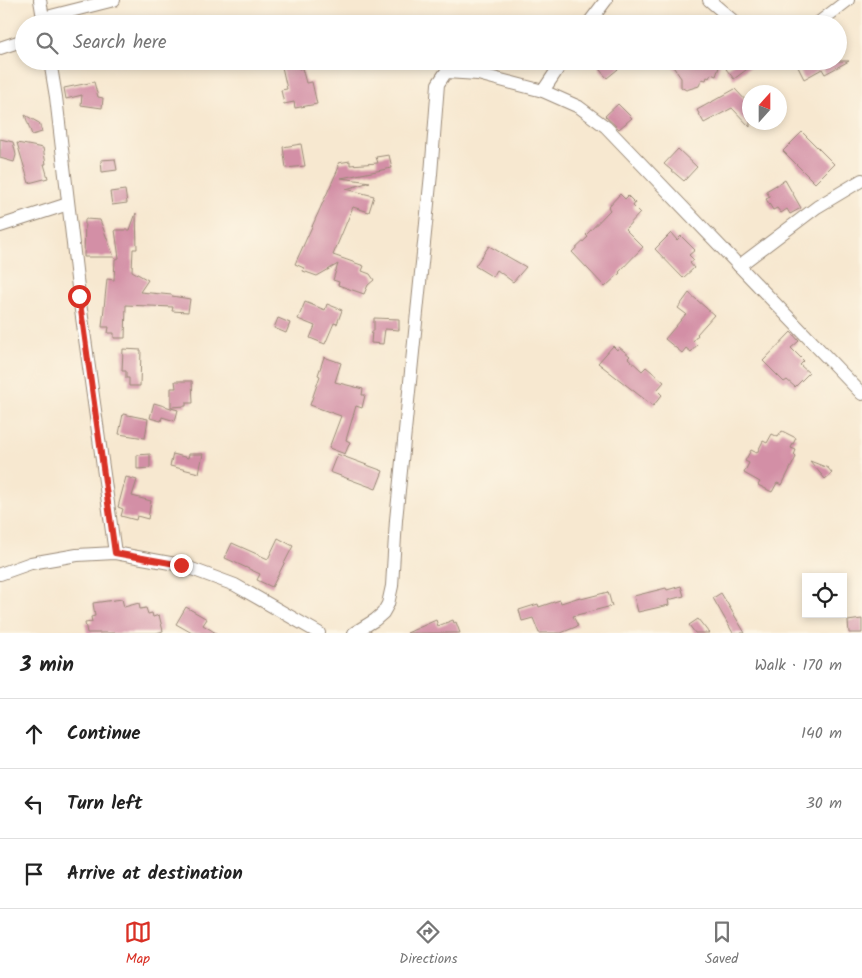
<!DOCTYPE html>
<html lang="en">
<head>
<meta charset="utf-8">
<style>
  :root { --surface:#fff; --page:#f6f6f6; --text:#222; --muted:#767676; --line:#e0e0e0; --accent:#d93025 }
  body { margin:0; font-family:Kalam,sans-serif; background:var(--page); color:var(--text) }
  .controls { position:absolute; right:15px; bottom:15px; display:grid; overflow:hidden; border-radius:0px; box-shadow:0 2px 8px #0003 }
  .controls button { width:45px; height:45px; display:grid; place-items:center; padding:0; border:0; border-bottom:1px solid var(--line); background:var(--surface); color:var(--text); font:25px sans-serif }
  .compass { position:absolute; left:742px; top:85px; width:45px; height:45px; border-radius:50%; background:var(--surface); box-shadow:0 2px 8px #0003; rotate:21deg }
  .stop { position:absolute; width:15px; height:15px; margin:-11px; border:4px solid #d93025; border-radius:50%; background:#fff }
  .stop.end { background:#d93025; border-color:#fff; box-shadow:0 1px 5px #0008 }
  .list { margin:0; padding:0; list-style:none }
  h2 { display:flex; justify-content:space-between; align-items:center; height:65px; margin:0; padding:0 20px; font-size:21px }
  h2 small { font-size:16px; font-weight:400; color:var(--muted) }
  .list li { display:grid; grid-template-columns:32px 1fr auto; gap:15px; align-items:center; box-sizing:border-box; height:70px; padding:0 20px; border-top:1px solid var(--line) }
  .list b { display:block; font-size:19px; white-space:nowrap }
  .list em { font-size:16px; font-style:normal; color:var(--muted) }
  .icon { flex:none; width:28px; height:28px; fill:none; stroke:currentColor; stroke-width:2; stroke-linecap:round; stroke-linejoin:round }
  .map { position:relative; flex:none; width:862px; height:633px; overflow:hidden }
  .search { position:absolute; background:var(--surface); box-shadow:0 2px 8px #0003; left:15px; right:15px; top:15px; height:55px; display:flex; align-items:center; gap:12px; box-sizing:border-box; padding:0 18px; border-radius:28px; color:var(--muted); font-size:19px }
  .sheet { height:275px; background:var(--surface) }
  nav { display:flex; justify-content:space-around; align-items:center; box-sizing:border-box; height:70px; border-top:1px solid var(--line); background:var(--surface); font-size:14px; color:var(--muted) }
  nav a { display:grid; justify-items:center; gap:2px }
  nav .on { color:var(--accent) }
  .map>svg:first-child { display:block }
  .building { fill:#d38fa6 }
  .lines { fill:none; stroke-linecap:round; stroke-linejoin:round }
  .street-casing { stroke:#998977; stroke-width:14 }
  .street { stroke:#fff; stroke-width:12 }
  .route { stroke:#d93025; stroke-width:6 }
</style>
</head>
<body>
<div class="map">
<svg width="862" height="633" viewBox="0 0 862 633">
  <rect width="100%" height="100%" fill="#fcf5e5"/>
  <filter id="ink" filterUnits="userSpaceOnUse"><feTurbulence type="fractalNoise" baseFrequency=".02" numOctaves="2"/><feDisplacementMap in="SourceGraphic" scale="10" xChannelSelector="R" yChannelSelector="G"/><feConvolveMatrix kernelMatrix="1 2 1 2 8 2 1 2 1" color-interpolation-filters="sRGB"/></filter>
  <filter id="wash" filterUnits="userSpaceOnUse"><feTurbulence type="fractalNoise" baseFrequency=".0096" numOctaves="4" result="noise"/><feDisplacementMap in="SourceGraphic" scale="20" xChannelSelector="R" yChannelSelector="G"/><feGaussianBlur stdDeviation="1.12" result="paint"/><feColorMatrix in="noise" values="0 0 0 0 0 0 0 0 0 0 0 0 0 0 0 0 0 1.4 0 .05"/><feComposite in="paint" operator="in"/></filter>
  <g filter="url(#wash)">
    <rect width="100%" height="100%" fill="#f7e8d0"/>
    <g id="blocks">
      <g class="building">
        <polygon points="599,61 628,61 607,78 599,69"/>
        <polygon points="669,61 721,61 716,76 711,74 709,78 707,77 706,80 702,79 699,86 686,90 681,87 681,78"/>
        <polygon points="736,61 758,61 734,79 726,69"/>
        <polygon points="795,61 849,61 825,74 822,69 804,79"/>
        <polygon points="298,64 299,69 302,68 306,83 312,82 317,104 295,108 294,102 284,104 281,90 287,89 282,67"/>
        <polygon points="94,82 98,97 103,98 102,108 81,105 82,95 66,99 64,88"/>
        <polygon points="735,89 750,105 750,127 732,108 704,123 697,110"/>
        <polygon points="618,104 632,118 619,129 605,116"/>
        <polygon points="25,115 39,123 42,132 32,135"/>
        <polygon points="802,132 834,164 815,183 783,151"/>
        <polygon points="0,139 13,142 16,155 14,162 0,158"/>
        <polygon points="17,143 43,148 46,164 44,164 48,178 29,183"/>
        <polygon points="301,144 305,166 286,168 283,147"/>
        <polygon points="678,149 697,167 684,181 664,164"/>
        <polygon points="389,155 392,168 341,178 370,182 346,189 374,196 369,212 353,207 333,255 364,266 362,271 370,274 374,280 368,285 364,294 338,285 339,282 333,280 338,264 317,276 303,271 304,268 295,264 339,167 338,163 350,161 350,165 378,163 376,157"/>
        <polygon points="115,159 117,170 102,172 101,160"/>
        <polygon points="785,180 801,208 790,214 787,209 781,213 777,208 773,210 766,199 770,197 766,191"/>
        <polygon points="125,190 127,203 112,205 110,192"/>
        <polygon points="620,194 625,199 628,196 635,203 633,206 640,213 625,229 643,247 619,272 620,273 605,287 572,252 588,237 586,235 610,210 608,207"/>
        <polygon points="136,213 137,249 133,249 132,271 148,280 140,292 172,295 172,296 190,299 188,312 172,311 173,307 126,305 125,338 114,338 114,333 108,333 109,327 102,327 107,279 114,280 115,259 119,258 115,230 130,230"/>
        <polygon points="85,219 100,220 114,257 84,257"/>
        <polygon points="671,233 677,240 681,236 695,250 689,255 694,260 690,263 694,268 683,278 655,249"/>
        <polygon points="489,246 526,267 513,282 497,270 493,277 475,266"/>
        <polygon points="689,293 714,315 697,334 698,335 693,341 697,345 691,352 686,348 682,353 665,339 686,314 678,308"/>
        <polygon points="305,302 325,310 327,304 342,310 337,324 334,323 325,344 310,338 315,326 298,319"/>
        <polygon points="278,318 290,323 286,333 274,328"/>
        <polygon points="374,318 399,319 399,330 385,329 383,344 371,343 372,331 374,331"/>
        <polygon points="791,332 799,341 791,348 804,361 800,365 809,373 795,387 787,380 784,382 763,361"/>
        <polygon points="613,346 617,350 619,347 630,356 628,358 642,371 646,367 664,382 657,390 662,395 653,406 598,363"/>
        <polygon points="123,349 141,350 140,386 129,386 129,378 126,378 126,371 122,371"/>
        <polygon points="324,357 341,363 335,382 363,389 362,395 365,395 362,408 356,406 346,440 350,442 345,454 329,448 341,416 310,405 320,376 318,375"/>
        <polygon points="175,381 192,381 193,403 186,403 186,406 171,407 171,388 176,388"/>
        <polygon points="154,403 178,410 175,421 162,417 161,421 150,418"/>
        <polygon points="123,414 148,419 145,438 119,434"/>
        <polygon points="782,431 796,438 791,448 796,450 794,455 796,457 782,485 777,483 772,492 758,485 760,482 744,473 749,463 745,461 751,450 757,453 763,441 767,443 772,434 778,437"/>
        <polygon points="150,454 150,468 137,469 137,455"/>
        <polygon points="173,454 188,458 189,454 203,454 199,473 170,466"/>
        <polygon points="337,454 383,471 376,489 330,472"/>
        <polygon points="810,461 828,468 832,473 825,479"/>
        <polygon points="126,477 137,480 132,496 151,501 148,519 137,516 136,520 121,516 123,509 118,507"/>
        <polygon points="278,538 293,546 272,587 257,580 260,574 225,558 232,543 268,559"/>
        <polygon points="681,586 684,596 668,600 669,605 638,612 634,596 666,588 667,590"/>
        <polygon points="608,592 612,606 573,616 578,626 561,633 539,633 533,618 522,621 519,610 538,604 539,607 560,600 561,603 580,597 581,599"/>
        <polygon points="721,593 745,633 733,633 713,598"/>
        <polygon points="122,599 124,607 139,603 140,609 146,608 148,614 152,613 153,617 159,615 163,631 156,633 87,633 85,623 92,622 91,617 95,616 93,603"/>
        <polygon points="186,607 207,619 203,625 216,633 192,633 176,624"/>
        <polygon points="698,619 709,633 695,633 689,625"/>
        <polygon points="862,619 862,633 849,633 848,621"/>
        <polygon points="436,620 438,626 453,620 454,623 456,622 460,633 407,633"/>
      </g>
    </g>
  </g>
  <g filter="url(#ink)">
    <use href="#blocks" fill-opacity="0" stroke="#998977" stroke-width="1"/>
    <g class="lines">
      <g class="street-casing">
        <g id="street">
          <polyline points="40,0 44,24"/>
          <polyline points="709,0 737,24"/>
          <polyline points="43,18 114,0"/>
          <polyline points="588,24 606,0"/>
          <polyline points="817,24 848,0"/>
          <polyline points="0,48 24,40"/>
          <polyline points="50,61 56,97 79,296 115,553"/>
          <polyline points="543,91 579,107 606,127 862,394"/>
          <polyline points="0,226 68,204"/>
          <polyline points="739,266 817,207 862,180"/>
          <polyline points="0,574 31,563 77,555 115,553 181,565 235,585 319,633"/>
          <polyline points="354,633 375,620 383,613 388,604 392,586 396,520 431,174 438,84 446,72 478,74 543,91 563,61"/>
        </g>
      </g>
      <use href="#street" class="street"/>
    </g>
  </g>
  <g class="lines" filter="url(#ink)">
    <polyline class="route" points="79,296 115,553 181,565"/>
  </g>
</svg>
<div class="controls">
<button><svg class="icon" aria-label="locate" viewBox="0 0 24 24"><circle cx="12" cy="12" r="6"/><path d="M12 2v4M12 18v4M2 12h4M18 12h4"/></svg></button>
</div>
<svg class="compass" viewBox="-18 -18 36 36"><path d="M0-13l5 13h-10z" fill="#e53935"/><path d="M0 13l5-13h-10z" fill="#767676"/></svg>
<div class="stop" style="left:79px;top:296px"></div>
<div class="stop end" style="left:181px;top:565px"></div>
<div class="search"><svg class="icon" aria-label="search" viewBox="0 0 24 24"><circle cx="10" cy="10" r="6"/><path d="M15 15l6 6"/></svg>Search here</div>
</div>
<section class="sheet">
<h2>3 min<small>Walk · 170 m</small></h2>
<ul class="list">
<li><svg class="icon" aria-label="ahead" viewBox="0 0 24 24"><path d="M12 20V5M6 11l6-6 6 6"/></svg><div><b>Continue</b></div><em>140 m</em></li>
<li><svg class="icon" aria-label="left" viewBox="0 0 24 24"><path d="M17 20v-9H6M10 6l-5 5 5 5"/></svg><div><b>Turn left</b></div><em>30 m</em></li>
<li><svg class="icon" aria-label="arrive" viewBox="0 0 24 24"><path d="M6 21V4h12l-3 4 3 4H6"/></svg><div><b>Arrive at destination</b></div></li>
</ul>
</section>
<nav>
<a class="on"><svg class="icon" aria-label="map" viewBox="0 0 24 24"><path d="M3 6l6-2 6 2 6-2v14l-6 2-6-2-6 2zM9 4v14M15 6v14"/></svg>Map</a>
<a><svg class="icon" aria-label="directions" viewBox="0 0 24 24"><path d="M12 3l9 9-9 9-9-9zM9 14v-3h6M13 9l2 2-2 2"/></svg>Directions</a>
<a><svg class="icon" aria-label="saved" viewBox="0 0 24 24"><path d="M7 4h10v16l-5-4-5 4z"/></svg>Saved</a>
</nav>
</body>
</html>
